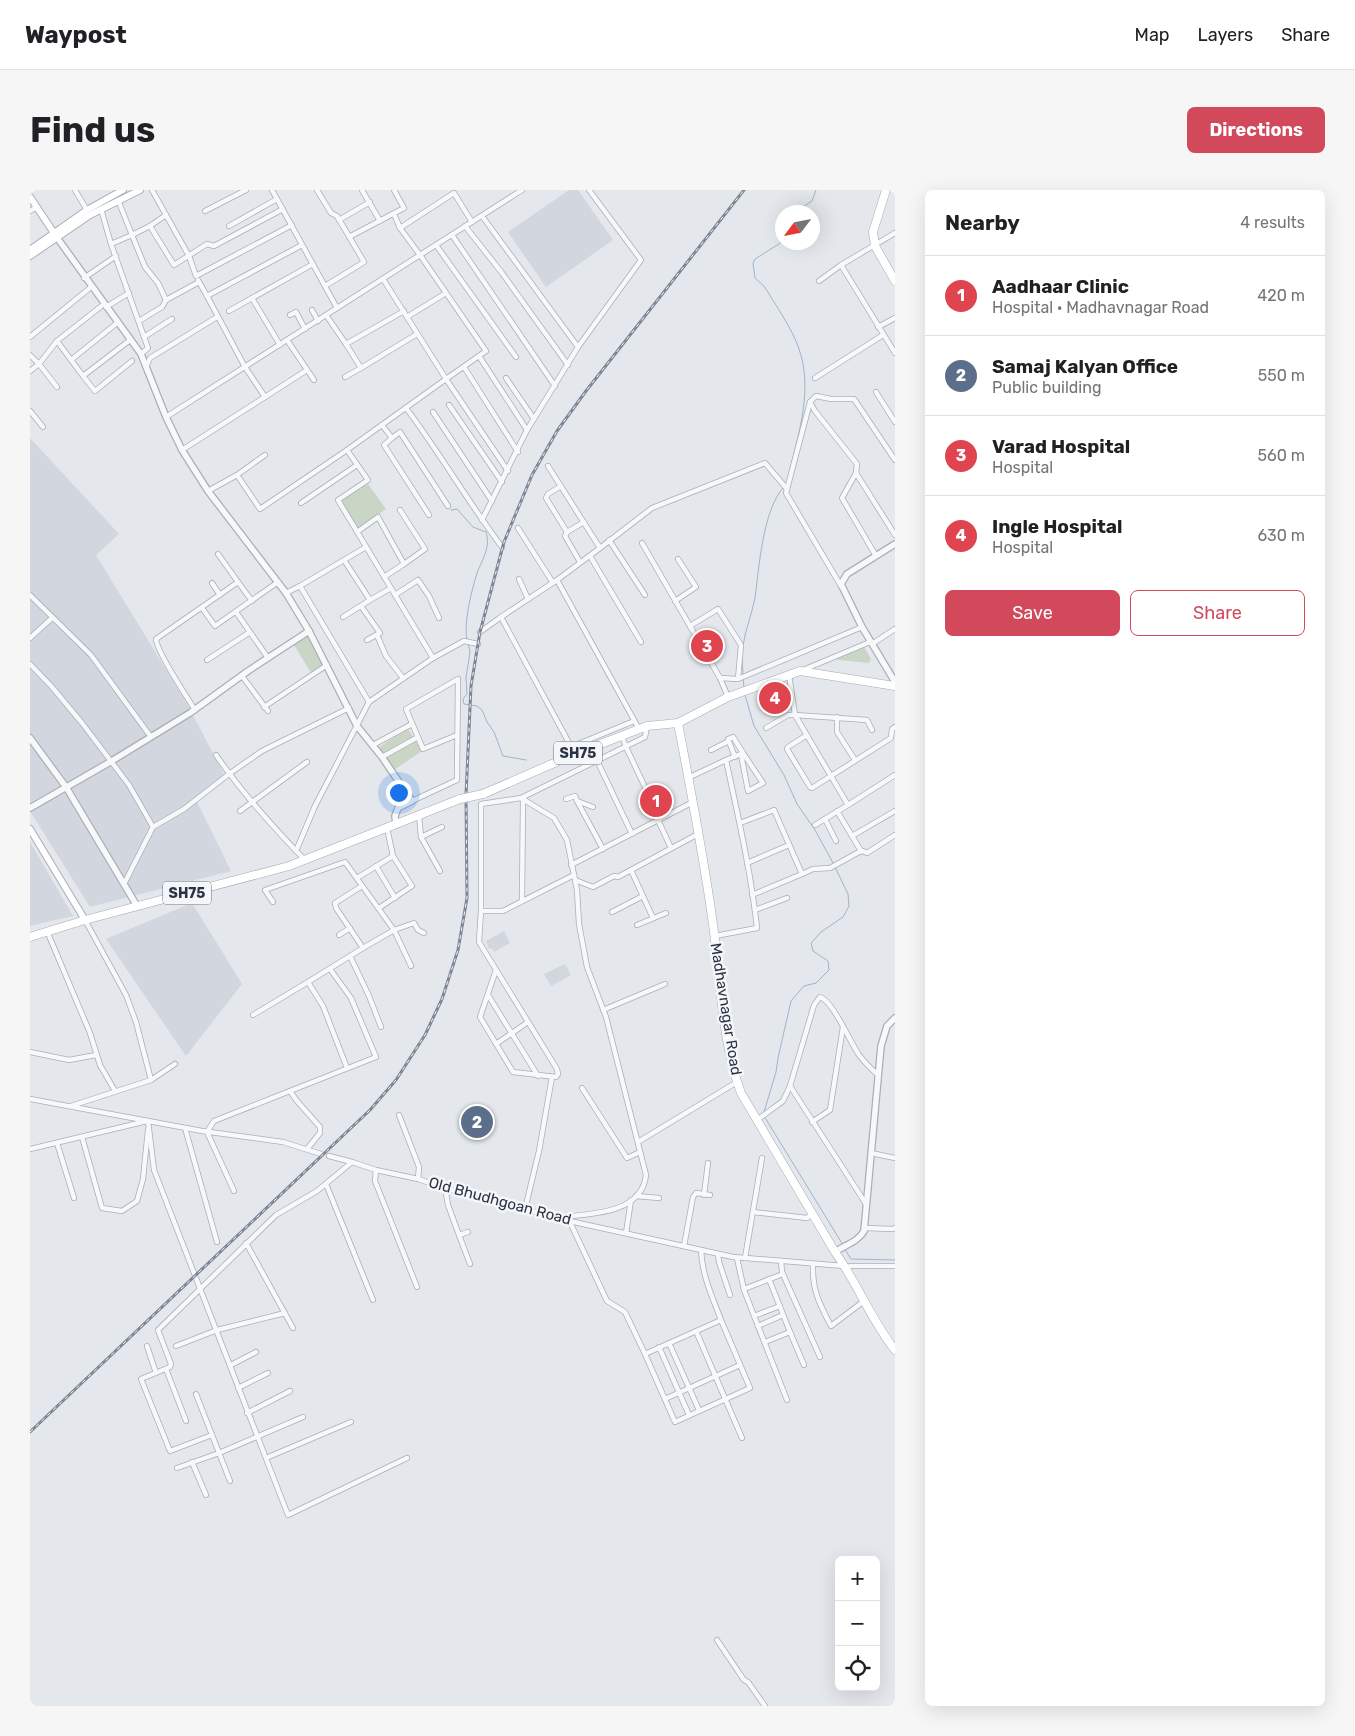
<!DOCTYPE html>
<html lang="en">
<head>
<meta charset="utf-8">
<style>
  :root { --surface:#fff; --page:#f6f6f6; --text:#202124; --muted:#757577; --line:#e0e0e0; --accent:#d1495b }
  body { margin:0; font-family:Rubik,sans-serif; background:var(--page); color:var(--text) }
  .controls { position:absolute; right:15px; bottom:15px; display:grid; overflow:hidden; border-radius:8px; box-shadow:0 5px 20px #0002 }
  .controls button { width:45px; height:45px; display:grid; place-items:center; padding:0; border:0; border-bottom:1px solid var(--line); background:var(--surface); color:var(--text); font:25px sans-serif }
  .compass { position:absolute; left:745px; top:15px; width:45px; height:45px; border-radius:50%; background:var(--surface); box-shadow:0 5px 20px #0002; rotate:238deg }
  .you { position:absolute; left:368px; top:602px; width:18px; height:18px; margin:-12px; border:4px solid #fff; border-radius:50%; background:#1a73e8; box-shadow:0 0 0 8px #1a73e833 }
  .badge { display:grid; place-items:center; width:32px; height:32px; border-radius:50%; background:var(--accent); color:#fff; font-size:16px; font-weight:700 }
  .pin { position:absolute; translate:-50% -50%; border:2px solid #fff; box-shadow:0 1px 5px #0006 }
  .list { margin:0; padding:0; list-style:none }
  h2 { display:flex; justify-content:space-between; align-items:center; height:65px; margin:0; padding:0 20px; font-size:21px }
  h2 small { font-size:16px; font-weight:400; color:var(--muted) }
  .list li { display:grid; grid-template-columns:32px 1fr auto; gap:15px; align-items:center; box-sizing:border-box; height:80px; padding:0 20px; border-top:1px solid var(--line) }
  .list b { display:block; font-size:19px; white-space:nowrap }
  .list p { margin:0; font-size:16px; white-space:nowrap; color:var(--muted) }
  .list em { font-size:16px; font-style:normal; color:var(--muted) }
  .actions { display:flex; gap:10px; padding:15px 20px }
  .actions a { flex:1; padding:11px 0; border:1px solid var(--accent); border-radius:8px; text-align:center; font-size:18px; color:var(--accent) }
  .actions .main { background:var(--accent); color:#fff }
  .icon { flex:none; width:28px; height:28px; fill:none; stroke:currentColor; stroke-width:2; stroke-linecap:round; stroke-linejoin:round }
  .map { position:relative; flex:none; width:865px; height:1516px; overflow:hidden; border-radius:8px }
  header { display:flex; align-items:center; gap:30px; box-sizing:border-box; height:70px; padding:0 25px; background:var(--surface); border-bottom:1px solid var(--line) }
  header strong { font-size:24px }
  nav { display:flex; gap:28px; margin-inline-start:auto; font-size:18px }
  .intro { display:flex; align-items:center; justify-content:space-between; box-sizing:border-box; height:120px; padding:0 30px }
  h1 { margin:0; font-size:35px }
  .button { padding:12px 22px; border-radius:8px; background:var(--accent); color:#fff; font-size:18px; font-weight:700 }
  main { display:flex; gap:30px; padding:0 30px }
  aside { flex:1; background:var(--surface); border-radius:8px; box-shadow:0 5px 20px #0002 }
  .map>svg:first-child { display:block }
  .built { fill:#d2d6de }
  .green { fill:#c9d6c5 }
  .lines { fill:none; stroke-linecap:round; stroke-linejoin:round }
  .stream { stroke:#9fb4cc; stroke-width:1 }
  .minor-casing { stroke:#a9aeb7; stroke-width:6 }
  .tertiary-casing { stroke:#a9aeb7; stroke-width:8 }
  .secondary-casing { stroke:#a9aeb7; stroke-width:8 }
  .primary-casing { stroke:#a3abb8; stroke-width:9 }
  .minor { stroke:#f7f8fa; stroke-width:4.5 }
  .tertiary { stroke:#f7f8fa; stroke-width:5.5 }
  .secondary { stroke:#fff; stroke-width:6 }
  .primary { stroke:#fff; stroke-width:8 }
  .rail-casing { stroke:#7d8696; stroke-width:3 }
  .rail { stroke:#f4f6f9; stroke-width:1; stroke-dasharray:4; stroke-linecap:butt }
  .primary-bridge-casing { stroke:#a3abb8; stroke-width:9; stroke-linecap:butt }
  .primary-bridge { stroke:#fff; stroke-width:8 }
  .labels { text-anchor:middle; stroke-width:5; stroke-linejoin:round; paint-order:stroke }
  .shield { fill:#f4f6f9; stroke:#676e7b; stroke-width:1 }
  .shield-label { font-size:14px; font-weight:bold; fill:#2b3445 }
  .street-label { font-size:15px; fill:#2b3445; stroke:#f4f6f9 }
</style>
</head>
<body>
<header>
<strong>Waypost</strong>
<nav><a>Map</a><a>Layers</a><a>Share</a></nav>
</header>
<div class="intro"><h1>Find us</h1><a class="button">Directions</a></div>
<main>
<div class="map">
<svg width="865" height="1516" viewBox="0 0 865 1516">
  <rect width="100%" height="100%" fill="#e4e7ec"/>
  <g class="built">
    <polygon points="539,0 548,0 583,50 516,97 478,42"/>
    <polygon points="0,248 89,344 66,365 157,514 194,584 165,608 201,681 60,717 0,621"/>
    <polygon points="0,652 43,726 0,736"/>
    <polygon points="162,713 212,794 156,866 76,749"/>
    <polygon points="474,741 480,753 464,762 462,758 459,759 456,751"/>
    <polygon points="535,774 541,785 521,796 514,784"/>
  </g>
  <g class="green">
    <polygon points="338,294 356,319 327,340 310,311"/>
    <polygon points="278,446 297,477 283,486 264,455"/>
    <polygon points="834,457 841,469 839,473 800,469"/>
    <polygon points="378,539 392,561 358,584 344,560"/>
  </g>
  <g class="lines">
    <g class="stream">
      <polyline points="768,22 771,18 782,11 786,0"/>
      <path d="M752 52 725 69 723 73 725 88 734 96C745 114 763 140 769 159 783 199 769 241 760 280"/>
      <path d="M421 320 427 319 443 337 456 342C461 357 452 370 447 383 442 399 433 434 437 450"/>
      <polyline points="438,453 440,462 436,488 437,504 433,509 434,514 447,516 452,520 457,532 464,542 473,566 496,570"/>
      <path d="M713 456C715 440 722 424 725 408 729 378 733 318 754 297"/>
      <polyline points="712,468 714,499"/>
      <polyline points="715,505 724,536 754,585 767,614 785,640 803,673"/>
      <polyline points="734,922 746,882 748,868 761,811 774,796 786,793 799,780 798,771 783,761 781,753 791,742 813,727 819,716 818,704 805,677"/>
      <polyline points="734,926 813,1055"/>
      <polyline points="814,1058 821,1069 865,1070"/>
    </g>
    <g class="minor-casing">
      <g id="minor">
        <polyline points="45,0 57,20"/>
        <polyline points="122,0 159,66 166,86 262,35"/>
        <polyline points="242,0 307,118"/>
        <polyline points="287,0 301,23 307,26 334,72 295,96"/>
        <polyline points="332,0 350,31"/>
        <polyline points="88,10 102,45 120,36 136,25"/>
        <polyline points="71,19 81,54 118,158 111,164"/>
        <polyline points="0,21 7,17"/>
        <polyline points="175,21 216,0"/>
        <polyline points="364,24 370,38 424,3 442,32"/>
        <polyline points="452,26 548,157"/>
        <polyline points="309,30 340,12"/>
        <polyline points="120,36 144,75 177,54 184,56 253,19"/>
        <polyline points="199,36 247,9"/>
        <polyline points="435,36 472,83 538,175"/>
        <polyline points="422,45 525,196"/>
        <polyline points="319,47 374,18 364,0"/>
        <polyline points="81,54 102,45 115,77 128,93 136,110"/>
        <polyline points="272,55 177,106 215,177 235,207 277,180"/>
        <polyline points="406,55 486,167"/>
        <polyline points="811,75 865,163"/>
        <polyline points="54,88 86,66"/>
        <polyline points="353,89 416,189 456,161 390,65 370,38"/>
        <polyline points="168,90 177,106"/>
        <polyline points="789,91 811,75 865,43"/>
        <polyline points="222,108 250,155"/>
        <polyline points="76,117 99,103"/>
        <polyline points="282,120 288,131"/>
        <polyline points="199,121 283,74"/>
        <polyline points="374,121 316,154 331,178 387,144"/>
        <polyline points="260,125 266,122 275,139"/>
        <polyline points="296,125 316,154"/>
        <polyline points="377,127 416,103"/>
        <polyline points="109,131 132,117 136,110 169,92"/>
        <polyline points="848,137 865,128"/>
        <polyline points="0,147 61,97"/>
        <polyline points="114,147 142,129"/>
        <polyline points="100,150 53,186 65,201 102,171"/>
        <polyline points="257,150 284,190"/>
        <polyline points="27,151 53,186"/>
        <polyline points="0,165 9,174 0,181"/>
        <polyline points="449,166 497,240"/>
        <polyline points="41,170 87,133"/>
        <polyline points="116,177 120,168 187,127"/>
        <polyline points="434,177 488,262"/>
        <polyline points="315,187 331,178"/>
        <polyline points="476,188 504,229"/>
        <polyline points="785,188 853,145"/>
        <polyline points="27,197 9,174 27,151 74,114"/>
        <polyline points="846,202 865,232"/>
        <polyline points="780,212 785,221 827,274 826,283 865,345"/>
        <polyline points="419,215 472,292"/>
        <path d="M376 218C410 263 438 312 472 357"/>
        <polyline points="0,221 13,237"/>
        <polyline points="403,222 462,311"/>
        <polyline points="136,227 492,0"/>
        <polyline points="352,235 362,248 354,255 399,325"/>
        <polyline points="362,248 370,242 418,316"/>
        <polyline points="152,260 235,207"/>
        <polyline points="317,260 338,290 308,310 403,468 434,451 448,454"/>
        <polyline points="518,276 570,358 527,390 471,427 545,564"/>
        <polyline points="826,283 812,308 846,366"/>
        <polyline points="207,285 230,319 317,260 416,189 478,281"/>
        <polyline points="531,296 518,304 516,308 537,342"/>
        <polyline points="178,301 207,285 235,265"/>
        <polyline points="271,313 327,275"/>
        <polyline points="452,330 497,240 548,157 611,70 559,0"/>
        <polyline points="488,338 523,393"/>
        <polyline points="327,342 348,327 374,374 395,359 370,320"/>
        <polyline points="579,350 615,405"/>
        <polyline points="612,353 690,488 698,507"/>
        <polyline points="570,358 622,318 735,273 757,299"/>
        <polyline points="188,364 208,392"/>
        <polyline points="560,366 611,452"/>
        <polyline points="314,370 340,410 361,398"/>
        <polyline points="550,372 535,346 537,342 554,332"/>
        <polyline points="354,387 374,374"/>
        <polyline points="489,389 498,409"/>
        <polyline points="527,390 609,539"/>
        <polyline points="182,393 190,405"/>
        <polyline points="270,396 336,357"/>
        <polyline points="811,396 756,303 780,212 786,206 801,209 824,209 865,270"/>
        <polyline points="256,403 270,396 339,512"/>
        <polyline points="0,405 61,465 121,547"/>
        <polyline points="365,405 388,390 399,406 409,428"/>
        <polyline points="645,411 666,397 648,369"/>
        <polyline points="331,416 350,443 337,450"/>
        <polyline points="172,418 185,436 248,392"/>
        <polyline points="206,422 238,468"/>
        <polyline points="313,427 340,410"/>
        <polyline points="660,436 688,419 711,455 708,489"/>
        <polyline points="450,442 471,427"/>
        <polyline points="347,445 356,466 373,488"/>
        <polyline points="0,448 22,428"/>
        <polyline points="842,454 865,439"/>
        <polyline points="177,470 220,442"/>
        <polyline points="0,474 22,497 52,533 99,595 123,637"/>
        <polyline points="773,480 840,452"/>
        <polyline points="759,485 765,525 818,615 865,585"/>
        <polyline points="212,486 238,521"/>
        <polyline points="690,488 708,489 832,437"/>
        <polyline points="234,517 297,475"/>
        <path d="M165 520C157 507 126 461 126 449L208 392 222 411"/>
        <polyline points="807,527 807,542 825,570"/>
        <polyline points="736,538 758,525 765,525 837,530 842,540"/>
        <polyline points="777,545 758,557 757,559 780,597 782,598 861,548 862,539 865,537"/>
        <polyline points="592,546 596,557 630,629"/>
        <polyline points="343,555 382,534"/>
        <polyline points="541,557 604,531"/>
        <polyline points="561,558 602,644"/>
        <polyline points="681,560 699,551"/>
        <path d="M186 565C212 603 243 637 275 670"/>
        <polyline points="352,567 388,547"/>
        <polyline points="705,567 698,549 703,547 713,563"/>
        <polyline points="696,570 713,563 733,593 718,601 711,564"/>
        <path d="M658 588 696 570C708 626 721 682 727 738L685 746"/>
        <path d="M491 608 524 628 537 650 547 700 549 734 557 777 576 827 616 985C612 1024 560 1024 531 1027"/>
        <polyline points="536,609 545,606 547,611"/>
        <polyline points="382,611 427,590 428,489 376,519 393,559 427,545"/>
        <polyline points="563,617 547,611 573,659"/>
        <polyline points="210,621 277,572"/>
        <polyline points="807,621 831,661"/>
        <polyline points="389,625 391,647 412,637"/>
        <polyline points="795,629 806,651"/>
        <polyline points="628,630 641,658"/>
        <polyline points="710,633 744,620 772,684 722,705"/>
        <polyline points="785,635 818,615"/>
        <polyline points="822,646 865,621"/>
        <polyline points="391,647 410,681"/>
        <polyline points="266,661 285,616 339,512 403,468"/>
        <polyline points="717,673 759,655"/>
        <polyline points="541,675 663,612"/>
        <polyline points="346,676 365,708"/>
        <polyline points="601,680 623,728"/>
        <polyline points="772,684 783,679 800,678 829,662 833,661 837,663 865,645"/>
        <polyline points="327,688 363,666"/>
        <polyline points="545,690 563,697 584,686 588,687 668,644"/>
        <polyline points="94,694 123,637 154,619 199,584 232,561 319,518"/>
        <polyline points="332,696 305,713 306,718 333,758 364,740 381,776"/>
        <polyline points="492,711 493,609"/>
        <polyline points="243,712 235,700 315,672 364,740 384,733 388,740 394,743"/>
        <polyline points="349,718 382,696 363,666 357,638"/>
        <polyline points="725,720 757,708"/>
        <polyline points="451,721 473,721 544,685"/>
        <polyline points="582,722 613,706"/>
        <polyline points="607,735 636,723"/>
        <polyline points="17,741 60,843 70,875 85,901"/>
        <polyline points="309,745 320,738"/>
        <polyline points="320,766 339,806 351,837"/>
        <polyline points="466,780 450,827 483,882 526,887 528,884 527,879 473,791 449,752 451,721 451,614 491,608 615,547 617,536"/>
        <polyline points="458,805 508,886"/>
        <polyline points="573,820 635,794"/>
        <polyline points="223,825 278,792"/>
        <polyline points="466,854 498,832"/>
        <polyline points="0,862 39,870 66,865"/>
        <polyline points="317,878 293,816 278,792 333,758"/>
        <polyline points="121,890 145,874"/>
        <polyline points="760,896 836,1014"/>
        <polyline points="552,898 597,968 610,962"/>
        <polyline points="260,901 346,867 321,808 300,779"/>
        <polyline points="0,909 172,941 253,952 291,964"/>
        <polyline points="41,916 121,890 106,832 96,805 55,730"/>
        <polyline points="369,925 389,977 388,989"/>
        <path d="M727 930 753 911 760 896 784 815 790 807C803 811 820 852 829 865 835 873 841 879 848 885"/>
        <polyline points="118,931 124,980 258,1325 377,1268"/>
        <polyline points="782,932 800,920 813,837"/>
        <polyline points="155,938 187,1052"/>
        <polyline points="52,947 72,1018 92,1021 107,1011 113,989 118,940"/>
        <polyline points="608,952 707,892"/>
        <polyline points="27,953 44,1008"/>
        <polyline points="0,959 117,931"/>
        <polyline points="841,963 865,968"/>
        <polyline points="299,966 322,972"/>
        <polyline points="346,980 345,991 387,1097"/>
        <polyline points="296,994 343,1110"/>
        <polyline points="415,998 418,1015 429,1045 438,1042"/>
        <polyline points="204,1001 177,942 184,931 260,901 267,911 290,937 290,943 277,959"/>
        <polyline points="674,1005 678,973"/>
        <polyline points="606,1006 629,1008"/>
        <polyline points="495,1019 509,961 522,887"/>
        <polyline points="723,1022 777,1028 783,1023"/>
        <polyline points="539,1030 577,1111 595,1122 615,1164"/>
        <polyline points="834,1038 863,1039 865,1038"/>
        <polyline points="596,1043 601,1010"/>
        <polyline points="429,1045 440,1074"/>
        <polyline points="216,1053 263,1138"/>
        <polyline points="654,1056 663,1007 666,1003 680,1005"/>
        <path d="M671 1060C672 1085 682 1106 691 1130"/>
        <polyline points="688,1064 689,1072 700,1105"/>
        <polyline points="707,1068 714,1100 757,1210"/>
        <polyline points="715,1068 732,968"/>
        <polyline points="751,1071 752,1082 790,1167"/>
        <path d="M783 1074C782 1100 789 1113 801 1136L834 1111"/>
        <polyline points="817,1078 820,1076 865,1076"/>
        <polyline points="739,1089 760,1142"/>
        <polyline points="714,1099 753,1084"/>
        <polyline points="724,1126 750,1116"/>
        <polygon points="691,1130 720,1198 645,1232 615,1164"/>
        <polyline points="728,1136 753,1125"/>
        <polyline points="666,1141 712,1248"/>
        <polyline points="735,1152 760,1142 774,1175"/>
        <polyline points="639,1153 669,1220"/>
        <polyline points="117,1156 126,1183"/>
        <polyline points="146,1156 187,1140 255,1123"/>
        <polyline points="629,1157 659,1225"/>
        <polyline points="201,1175 226,1162"/>
        <polyline points="136,1179 156,1231"/>
        <polyline points="208,1198 238,1183"/>
        <polyline points="166,1204 200,1291"/>
        <polyline points="635,1209 710,1175"/>
        <polyline points="217,1223 260,1201"/>
        <polyline points="182,1245 140,1261 111,1189 140,1177 141,1174 128,1140 246,1025 287,1001 322,972 346,980 388,989 415,998 544,1032 703,1067 814,1076"/>
        <polyline points="236,1268 321,1232"/>
        <polyline points="162,1272 176,1305"/>
        <polyline points="147,1278 189,1263 273,1227"/>
        <polyline points="687,1450 714,1490 718,1492 735,1516"/>
      </g>
    </g>
    <g class="tertiary-casing">
      <g id="tertiary">
        <polyline points="28,49 111,164 136,227 152,260 178,301 256,403 279,441 327,536 352,567 382,611 368,618 365,626 366,635"/>
        <polyline points="865,354 817,384 811,394 832,437 865,492"/>
        <polyline points="0,548 36,597 107,716"/>
        <polyline points="0,618 80,572 160,523 218,481 279,441"/>
        <path d="M805 1062C815 1055 828 1052 834 1041L851 856 857 836 865 828"/>
      </g>
    </g>
    <g class="secondary-casing">
      <g id="secondary">
        <polyline points="0,7 26,46"/>
        <polyline points="0,60 57,20 93,0"/>
        <polyline points="0,66 60,25 110,0"/>
        <polyline points="0,639 55,730"/>
      </g>
    </g>
    <g class="primary-casing">
      <g id="primary">
        <polyline points="856,0 843,42 845,56 865,91"/>
        <path d="M648 533C661 602 675 672 684 742 691 796 692 852 711 903L805 1062C828 1094 841 1130 865 1160"/>
        <polyline points="453,604 545,564 617,536 648,533 698,507 770,481 865,496"/>
        <polyline points="0,747 55,730 259,676 430,609"/>
      </g>
    </g>
    <use href="#minor" class="minor"/>
    <use href="#tertiary" class="tertiary"/>
    <use href="#secondary" class="secondary"/>
    <use href="#primary" class="primary"/>
    <g class="rail-casing">
      <polyline id="rail" points="0,1242 340,920 366,890 395,845 412,809 428,760 437,708 436,605 441,496 450,442 474,352 502,285 527,241 556,201 714,0"/>
    </g>
    <use href="#rail" class="rail"/>
    <g class="primary-bridge-casing">
      <polyline id="primary-bridge" points="430,609 453,604"/>
    </g>
    <use href="#primary-bridge" class="primary-bridge"/>
  </g>
  <g class="labels">
    <g class="shield">
      <rect x="524" y="551.5" width="48" height="23" rx="4"/>
      <rect x="133" y="691.5" width="48" height="23" rx="4"/>
    </g>
    <g class="shield-label">
      <text x="548" y="568">SH75</text>
      <text x="157" y="708">SH75</text>
    </g>
    <g class="street-label">
      <text transform="translate(696 819) rotate(81)" y="5">Madhavnagar Road</text>
      <text transform="translate(470 1011) rotate(15)" y="5">Old Bhudhgoan Road</text>
    </g>
  </g>
</svg>
<div class="controls">
<button>+</button>
<button>−</button>
<button><svg class="icon" aria-label="locate" viewBox="0 0 24 24"><circle cx="12" cy="12" r="6"/><path d="M12 2v4M12 18v4M2 12h4M18 12h4"/></svg></button>
</div>
<svg class="compass" viewBox="-18 -18 36 36"><path d="M0-13l5 13h-10z" fill="#e53935"/><path d="M0 13l5-13h-10z" fill="#757577"/></svg>
<div class="you"></div>
<div class="pin badge" style="left:626px;top:611px;background:#e0444e">1</div>
<div class="pin badge" style="left:447px;top:932px;background:#5c6f8a">2</div>
<div class="pin badge" style="left:677px;top:456px;background:#e0444e">3</div>
<div class="pin badge" style="left:745px;top:508px;background:#e0444e">4</div>
</div>
<aside>
<h2>Nearby<small>4 results</small></h2>
<ul class="list">
<li><span class="badge" style="background:#e0444e">1</span><div><b>Aadhaar Clinic</b><p>Hospital · Madhavnagar Road</p></div><em>420 m</em></li>
<li><span class="badge" style="background:#5c6f8a">2</span><div><b>Samaj Kalyan Office</b><p>Public building</p></div><em>550 m</em></li>
<li><span class="badge" style="background:#e0444e">3</span><div><b>Varad Hospital</b><p>Hospital</p></div><em>560 m</em></li>
<li><span class="badge" style="background:#e0444e">4</span><div><b>Ingle Hospital</b><p>Hospital</p></div><em>630 m</em></li>
</ul>
<div class="actions"><a class="main">Save</a><a>Share</a></div>
</aside>
</main>
</body>
</html>
